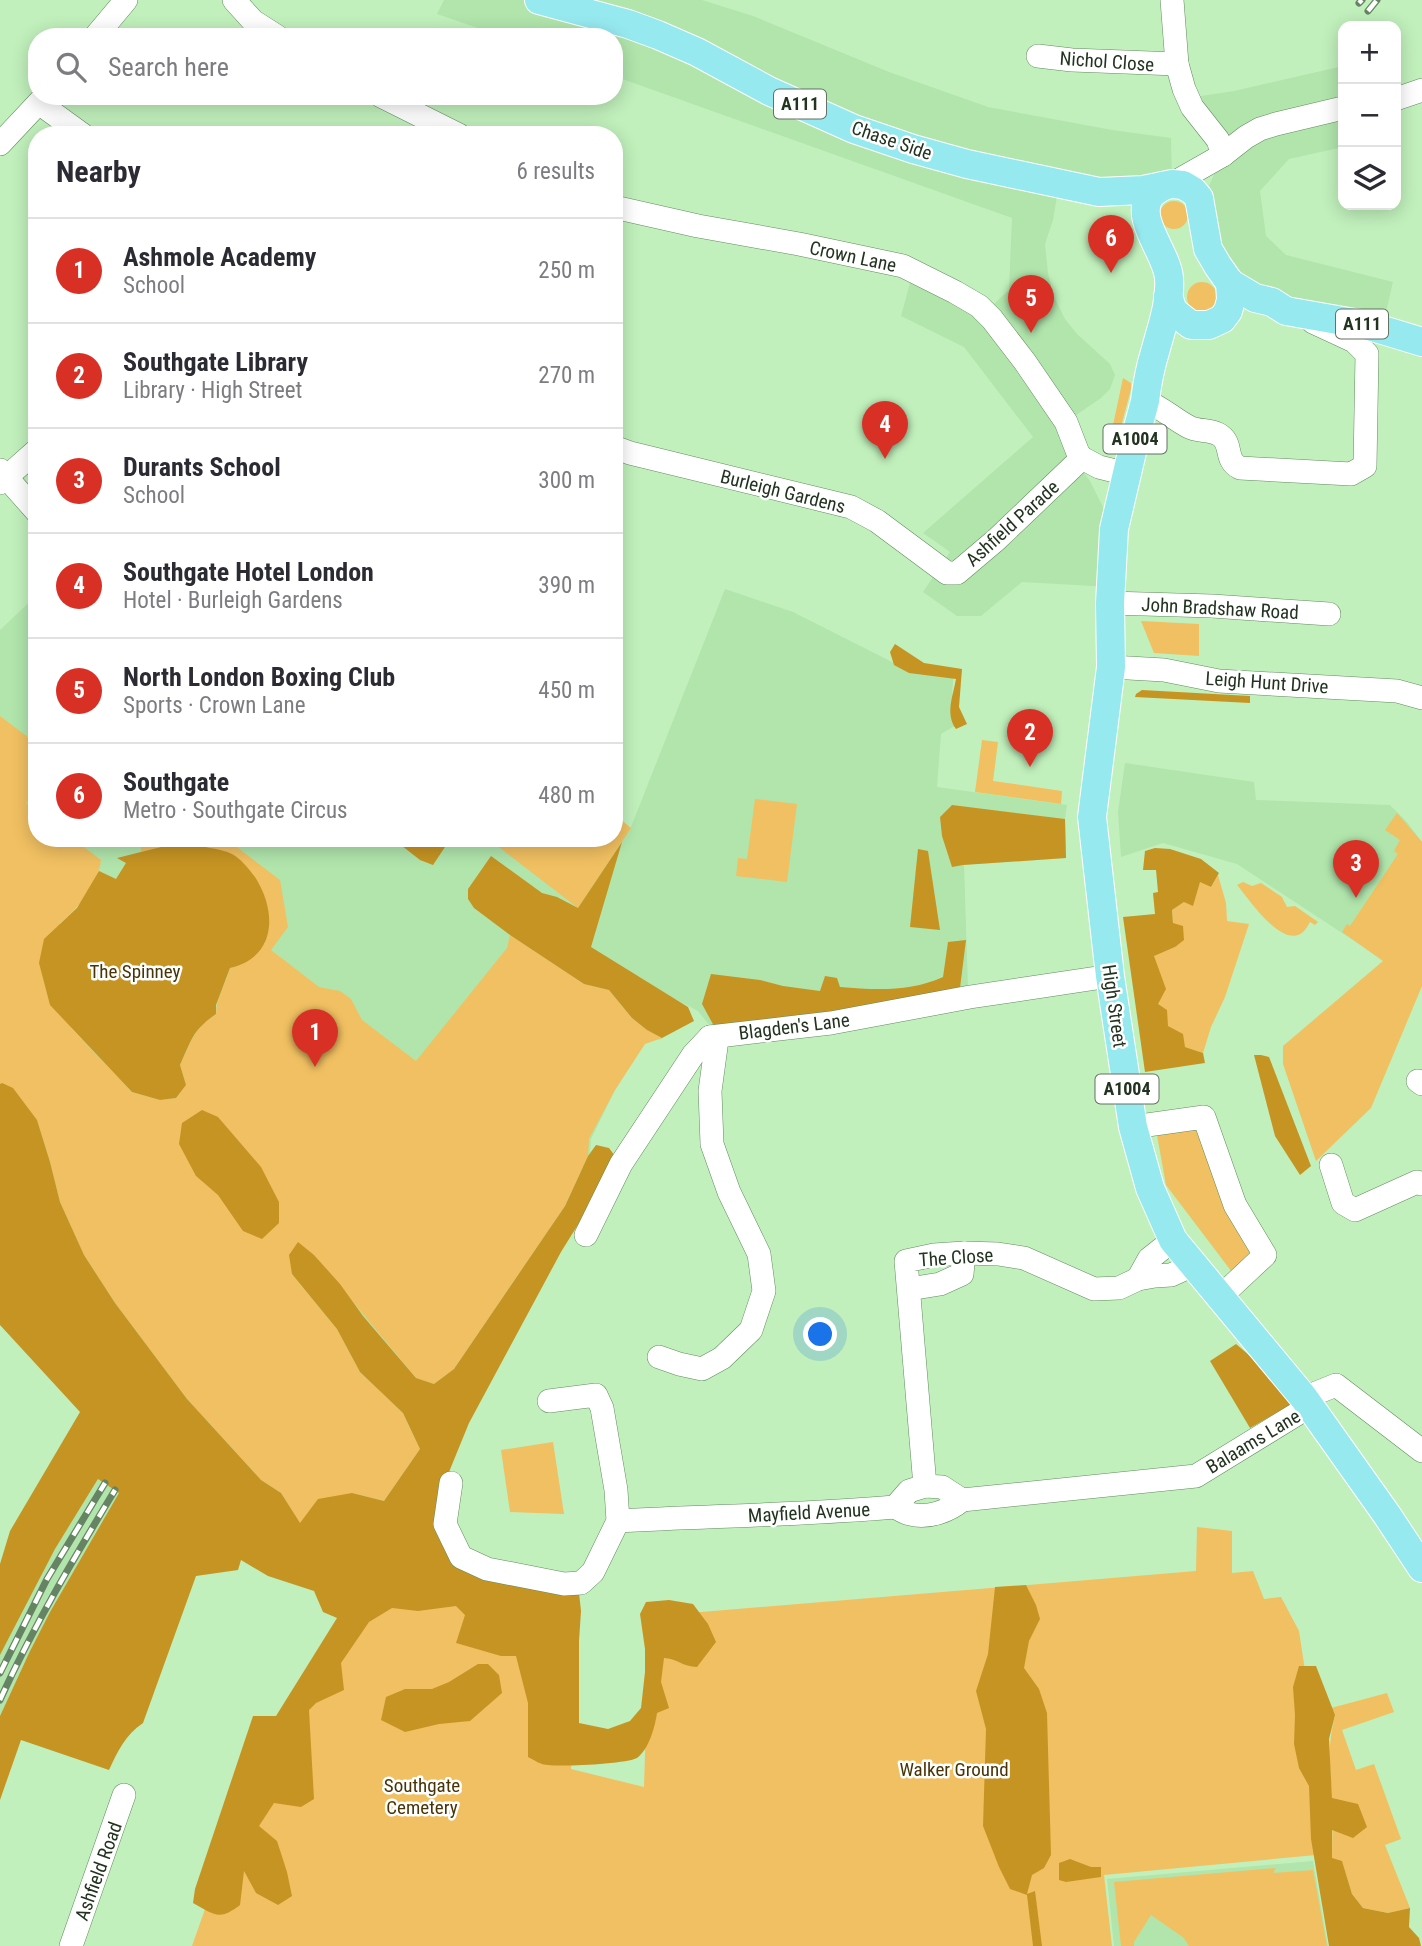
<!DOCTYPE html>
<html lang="en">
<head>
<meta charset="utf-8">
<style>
  :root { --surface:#fff; --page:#f2f2f3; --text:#2b2b33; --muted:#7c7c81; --line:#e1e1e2; --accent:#d93025 }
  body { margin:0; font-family:"Roboto Condensed",sans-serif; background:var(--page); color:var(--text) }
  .controls { position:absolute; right:21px; top:21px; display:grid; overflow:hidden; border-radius:14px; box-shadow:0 4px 18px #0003 }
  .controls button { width:63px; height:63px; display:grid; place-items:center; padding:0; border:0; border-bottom:2px solid var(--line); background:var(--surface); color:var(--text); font:35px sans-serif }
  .you { position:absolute; left:821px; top:1335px; width:24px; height:24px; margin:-18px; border:5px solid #fff; border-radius:50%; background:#1a73e8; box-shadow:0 0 0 10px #1a73e833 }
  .badge { display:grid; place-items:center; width:46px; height:46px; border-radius:50%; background:var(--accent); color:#fff; font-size:23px; font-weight:700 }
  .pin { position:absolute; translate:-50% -58px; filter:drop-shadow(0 2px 4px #0008) }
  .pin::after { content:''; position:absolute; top:37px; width:24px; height:21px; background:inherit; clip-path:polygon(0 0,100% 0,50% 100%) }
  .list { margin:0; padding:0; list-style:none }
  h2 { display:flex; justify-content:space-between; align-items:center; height:91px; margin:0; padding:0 28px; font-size:30px }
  h2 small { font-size:23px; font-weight:400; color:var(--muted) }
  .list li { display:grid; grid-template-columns:46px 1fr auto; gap:21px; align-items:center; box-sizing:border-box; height:105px; padding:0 28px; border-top:2px solid var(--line) }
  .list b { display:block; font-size:26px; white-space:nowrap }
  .list p { margin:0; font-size:23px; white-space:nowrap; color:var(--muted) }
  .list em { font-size:23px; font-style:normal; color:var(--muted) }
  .icon { flex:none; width:38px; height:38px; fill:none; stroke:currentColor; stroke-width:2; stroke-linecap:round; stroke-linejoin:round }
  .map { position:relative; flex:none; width:1422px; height:1946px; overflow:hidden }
  .search { position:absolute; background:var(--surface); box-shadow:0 4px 18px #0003; left:28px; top:28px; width:595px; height:77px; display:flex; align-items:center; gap:18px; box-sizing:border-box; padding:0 24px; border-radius:28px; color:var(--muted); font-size:26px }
  .panel { position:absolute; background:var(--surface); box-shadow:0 4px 18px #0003; left:28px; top:126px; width:595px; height:721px; border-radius:28px }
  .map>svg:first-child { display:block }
  .built { fill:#b1e5ac }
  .green { fill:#f1c062 }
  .forest { fill:#c69423 }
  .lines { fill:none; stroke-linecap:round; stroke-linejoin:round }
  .minor-casing { stroke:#618c5d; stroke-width:24 }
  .major-casing { stroke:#fff; stroke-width:30 }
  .minor { stroke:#fff; stroke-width:23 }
  .major { stroke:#97e9f0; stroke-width:28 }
  .rail-casing { stroke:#668463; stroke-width:7 }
  .rail { stroke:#fff; stroke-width:4.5; stroke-dasharray:13; stroke-linecap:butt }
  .labels { text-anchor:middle; stroke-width:5; stroke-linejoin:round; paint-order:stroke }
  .shield { fill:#fff; stroke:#647163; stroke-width:2 }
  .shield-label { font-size:18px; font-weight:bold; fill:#223420 }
  .street-label { font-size:19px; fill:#223420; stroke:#fff }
  .park-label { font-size:19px; fill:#493406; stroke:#fff }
</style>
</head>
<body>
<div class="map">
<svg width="1422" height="1946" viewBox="0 0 1422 1946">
  <rect width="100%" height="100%" fill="#c1f0bc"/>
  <g class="built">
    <polygon points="444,0 702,0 753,16 889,72 988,107 1112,130 1171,138 1172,184 1059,185 1053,220 1045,244 1048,273 1054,297 1065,319 1077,334 1110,364 1115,375 1110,389 1101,398 1069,420 1067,450 1090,481 1114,529 1111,587 1022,582 981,616 957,616 923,592 950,552 923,533 1033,437 964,347 901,316 913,272 985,312 1009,290 1012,218 614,76 614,37 504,37 437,14"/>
    <polygon points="1343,66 1343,147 1289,159 1260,191 1266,236 1286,255 1393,282 1382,329 1230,283 1202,201 1223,155 1188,98 1234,91"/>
    <polygon points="725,589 793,612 896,664 954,669 951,709 958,724 941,734 937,787 1067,805 1065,819 1066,858 964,865 968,988 714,1031 698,1011 671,997 662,1039 645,1041 614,1092 591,1139 590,1154 370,1571 0,1325 0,630 37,595 37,838 614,838 631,827"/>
    <polygon points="1125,763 1254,782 1256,800 1390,805 1406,821 1422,842 1414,980 1237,864 1163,843 1121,857 1118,812"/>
    <polygon points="99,1478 120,1493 50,1612 30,1651 0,1716 0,1655 55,1549"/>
    <polygon points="1313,1861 1328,1946 1114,1946 1107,1879"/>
  </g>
  <g class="green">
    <circle cx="1174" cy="215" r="14"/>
    <circle cx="1202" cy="297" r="15"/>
    <polygon points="1123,378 1131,383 1131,389 1118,438 1109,444"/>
    <polygon points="1141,621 1199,624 1199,656 1154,653"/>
    <path d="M0 716 37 744V792L26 803 37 811V838H72L101 860C98 885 79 907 60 923L71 1028 132 1092 160 1100 176 1098 186 1085 180 1065C192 1040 192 1031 216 1014 216 998 226 983 230 968 245 965 255 955 265 943L232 854 196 846 185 841 141 852V838H225L280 880 288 927 271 950 319 987 340 991 351 999 362 1020 416 1061 507 948 510 935 584 984 609 990 632 1018 647 1030 662 1038 645 1044 615 1090 589 1139 588 1156 565 1206 454 1369 434 1384 416 1378 314 1255 292 1274 337 1329 360 1372 403 1413 420 1449 384 1501 352 1493 300 1524 281 1493 261 1480 187 1399 115 1303 84 1255 60 1202 50 1162 37 1120 2 1083 0 1084Z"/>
    <polygon points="982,740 998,742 993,781 1062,791 1061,804 975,792"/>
    <polygon points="755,799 797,804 787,882 736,876 738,858 747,859"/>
    <polygon points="1397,813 1422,842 1422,986 1371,1108 1316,1161 1283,1064 1283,1046 1383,961 1342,932 1347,924 1350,926 1398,854 1394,851 1400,840 1385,830"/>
    <polygon points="614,814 631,828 578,908 487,838 614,838"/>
    <polygon points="1218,875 1226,903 1227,921 1249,924 1225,997 1211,1027 1203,1053 1185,1047 1168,1026 1158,1004 1154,955 1175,947 1172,910 1184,902 1200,881 1211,887"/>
    <path d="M1243 882 1252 886 1261 883 1282 897 1287 907 1295 906 1318 922 1315 925 1310 922C1308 925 1307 928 1304 931 1284 952 1248 898 1237 885Z"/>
    <polygon points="1204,1117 1265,1255 1238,1280 1166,1185 1155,1124"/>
    <polygon points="553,1442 564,1514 510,1512 501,1450"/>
    <polygon points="1197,1527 1232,1531 1232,1573 1253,1571 1264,1599 1281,1597 1299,1631 1311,1710 1316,1855 1104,1875 1112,1946 192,1946 221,1864 372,1570 579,1640 571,1769 644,1787 647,1688 653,1616 1196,1571"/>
    <path d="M1387 1693 1394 1712 1342 1730 1356 1770 1374 1764 1401 1839 1385 1845 1410 1908 1388 1913 1363 1908 1352 1894 1342 1862 1332 1859C1332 1838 1333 1818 1332 1798 1330 1765 1327 1748 1335 1715L1331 1708Z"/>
    <polygon points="1276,1868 1273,1873 1313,1870 1327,1946 1189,1946 1184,1938 1151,1915 1134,1942 1134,1946 1121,1946 1114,1882"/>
  </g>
  <g class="forest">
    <path d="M895 644 924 663 962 669 959 707 967 724 956 729C945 714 953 696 956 679L909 673 894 665 890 652Z"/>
    <polygon points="1142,690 1250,696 1250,703 1135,697 1136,694"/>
    <polygon points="952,805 1065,819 1066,858 963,865 952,867 942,836 940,817"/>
    <polygon points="392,838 451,838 433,865 420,860"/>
    <path d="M185 841C200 848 221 848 232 854 241 859 249 869 255 877 277 911 277 957 230 968L216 1005V1014C192 1031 192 1039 180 1065L186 1085 176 1098 160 1100 132 1092 50 1005 39 963 44 939 77 908 99 871 116 879 126 863 117 858Z"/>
    <polygon points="622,842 591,947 688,1007 694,1021 662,1038 647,1030 632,1018 609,990 584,984 510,935 474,908 468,899 468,889 491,856 542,893 557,897 578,908"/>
    <polygon points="1155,848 1170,849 1201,859 1219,873 1211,887 1200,882 1193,906 1184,902 1172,910 1173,923 1183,926 1184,940 1175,947 1154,956 1166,989 1158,1004 1167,1010 1168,1026 1183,1034 1185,1047 1203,1053 1205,1063 1145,1072 1123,917 1155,914 1153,893 1158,892 1156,870 1143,870 1145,851"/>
    <polygon points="918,849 928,851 940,930 910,927"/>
    <path d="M966 940 960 988 798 1019 715 1028 702 1004 711 974 760 980 783 986 820 991 825 976 837 978 840 987C876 990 910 992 943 977L948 942Z"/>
    <polygon points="1254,1055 1261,1055 1269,1057 1311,1166 1300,1175 1275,1136"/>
    <path d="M2 1083 13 1088 37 1120 50 1162 60 1202 84 1255 115 1303 187 1399 261 1480 281 1493 300 1523 318 1499 352 1493 384 1501 420 1449 403 1413 360 1372 337 1329 292 1274 289 1255 298 1242 314 1255 340 1284 363 1316 416 1378 434 1384 454 1369 565 1206 588 1156 596 1145 609 1148 618 1160 561 1252 469 1423 440 1494 459 1559 579 1593 581 1611 579 1641V1723L608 1729 630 1721 641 1708 645 1672V1649L640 1614 646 1602 669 1600 693 1604 708 1624 716 1642 697 1667C683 1667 676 1658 664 1658L661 1682 669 1708 657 1713C655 1727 649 1749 637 1758 626 1764 562 1767 548 1765 541 1765 534 1760 528 1757V1703L516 1656H501L456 1643 465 1615 456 1606 418 1611 392 1608 369 1622 341 1663 344 1690 316 1703 309 1710 314 1799 301 1807 274 1803 259 1826 277 1841 287 1872 292 1896 278 1905 256 1893 244 1871 240 1905C219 1921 215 1915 193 1903L195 1889 253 1716H276L337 1618 323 1612 314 1591 268 1576 241 1560 238 1570 196 1576 143 1723C125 1735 118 1751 109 1770L21 1740 0 1800V1716L30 1651 50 1612 119 1493 98 1479 55 1549 0 1655V1564L10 1531 80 1412 0 1325V1084Z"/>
    <polygon points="202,1110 218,1117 261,1167 279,1202 279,1223 262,1239 243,1231 218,1195 196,1176 179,1144 182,1123"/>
    <polygon points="1236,1344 1281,1382 1296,1402 1250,1428 1210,1361"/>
    <polygon points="1026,1585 1036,1605 1040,1619 1029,1641 1024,1668 1039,1689 1047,1713 1051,1855 1044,1868 1032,1875 1027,1894 1035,1891 1042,1946 1033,1946 1027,1895 1010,1889 999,1867 983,1826 986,1729 976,1691 988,1654 995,1587"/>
    <polygon points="478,1664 488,1664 499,1675 502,1693 470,1721 439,1724 405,1732 381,1720 386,1697 405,1689 432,1689 449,1682"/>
    <polygon points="1299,1666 1316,1666 1335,1715 1329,1739 1332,1798 1358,1804 1367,1827 1353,1838 1332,1830 1332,1858 1342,1861 1352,1894 1363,1908 1388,1913 1410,1908 1409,1927 1419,1938 1421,1946 1329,1946 1311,1839 1309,1786 1299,1768 1294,1744 1295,1715 1293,1687"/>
    <polygon points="1070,1859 1091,1867 1101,1867 1101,1877 1066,1882 1059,1880 1059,1863"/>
  </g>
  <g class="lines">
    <g class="minor-casing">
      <g id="minor">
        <polyline points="234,0 253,21 278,37"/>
        <polyline points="1172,0 1177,64 1184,89 1192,107 1218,140 1223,155"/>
        <polyline points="95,37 126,0"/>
        <polyline points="1038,56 1072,60 1177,64"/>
        <polyline points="381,96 459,135"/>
        <polyline points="1396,99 1422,90"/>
        <polyline points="39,103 83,135"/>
        <polyline points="0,144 45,96"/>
        <polyline points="1172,184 1223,155 1246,137 1260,129 1276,124 1343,108"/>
        <polyline points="614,207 698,226 799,244 903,266 955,292 979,306 992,319 1025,362 1066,422 1078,453 1082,458 1099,467 1127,474"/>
        <path d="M1145 401C1162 407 1173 419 1189 427 1198 432 1213 429 1221 436 1233 445 1224 460 1240 468L1351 474 1365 466 1367 354 1354 341 1313 322"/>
        <polyline points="614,447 630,453 851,507 877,521 947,573 957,573 996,540 1082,458"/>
        <polyline points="0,470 37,512"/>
        <polyline points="0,483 37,450"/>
        <polyline points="1110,603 1212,606 1329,614"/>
        <polyline points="1111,667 1164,670 1219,681 1397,691 1422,698"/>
        <polyline points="1418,1081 1422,1084"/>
        <polyline points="1133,1127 1204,1117 1235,1205 1265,1255 1219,1298"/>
        <polyline points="1331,1165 1343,1203 1355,1210 1417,1182 1422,1184"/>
        <polyline points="586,1235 621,1164 693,1055 710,1037 831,1023 970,997 1110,976"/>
        <polyline points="1138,1279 1149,1259 1173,1240"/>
        <polyline points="909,1289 940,1284 962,1274 964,1253"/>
        <polyline points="659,1357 679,1364 702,1369 722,1358 751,1330 764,1291 759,1254 729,1192 712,1144 710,1091 716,1047 710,1037"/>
        <polyline points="1304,1398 1336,1385 1422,1451"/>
        <polyline points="451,1483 445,1524 461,1557 487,1569 564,1584 581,1583 593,1572 618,1521 616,1490 602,1408 596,1395 549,1401"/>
        <polyline points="925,1486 906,1261 934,1255 964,1253 998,1254 1024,1258 1094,1289 1119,1288 1138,1279 1155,1276 1171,1275 1193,1265"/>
        <path d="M895 1507C899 1509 905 1513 910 1514 928 1519 949 1511 962 1500"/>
        <path d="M618 1521C710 1516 803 1515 895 1507L909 1491 925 1486 942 1487 962 1500 1196 1476 1310 1406"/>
        <polyline points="71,1946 124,1795"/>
      </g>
    </g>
    <g class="major-casing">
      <g id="major">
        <polyline points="539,0 628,24 658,35 697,52 769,91 854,129 913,149 967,164 1099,192 1143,190 1172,184 1183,185 1193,191 1199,198 1208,249 1218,266 1230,283 1231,300 1228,311 1222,319 1209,325 1191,325 1173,311 1168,296"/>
        <path d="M1163 186C1159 189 1153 192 1150 196 1134 219 1167 253 1169 278 1171 303 1161 329 1155 352 1150 368 1147 384 1145 401L1136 435 1114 529 1110 603 1111 667 1092 817 1110 976 1133 1127 1150 1188 1173 1240 1304 1398 1387 1515 1422 1568"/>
        <polyline points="1230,283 1255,298 1272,302 1286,311 1366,325 1422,342"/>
      </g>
    </g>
    <use href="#minor" class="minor"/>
    <use href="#major" class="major"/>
    <g class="rail-casing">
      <g id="rail">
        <polyline points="1359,3 1362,0"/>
        <polyline points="1368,11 1377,0"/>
        <polyline points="0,1673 47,1579 105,1483"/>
        <path d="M0 1700C33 1627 74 1558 115 1490"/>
      </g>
    </g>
    <use href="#rail" class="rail"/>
  </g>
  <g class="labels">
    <g class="shield">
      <rect x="774" y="89.5" width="52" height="29" rx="5"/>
      <rect x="1336" y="309.5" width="52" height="29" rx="5"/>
      <rect x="1103.5" y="424.5" width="63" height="29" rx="5"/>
      <rect x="1095.5" y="1074.5" width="63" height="29" rx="5"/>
    </g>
    <g class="shield-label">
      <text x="800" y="110">A111</text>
      <text x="1362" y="330">A111</text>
      <text x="1135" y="445">A1004</text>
      <text x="1127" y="1095">A1004</text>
    </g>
    <g class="street-label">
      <text transform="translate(1107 61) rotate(4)" y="7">Nichol Close</text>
      <text transform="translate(892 140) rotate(19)" y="7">Chase Side</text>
      <text transform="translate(853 256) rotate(12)" y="7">Crown Lane</text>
      <text transform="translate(783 491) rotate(14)" y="7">Burleigh Gardens</text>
      <text transform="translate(1012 523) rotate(-42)" y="7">Ashfield Parade</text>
      <text transform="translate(1220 608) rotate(3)" y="7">John Bradshaw Road</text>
      <text transform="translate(1267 682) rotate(4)" y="7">Leigh Hunt Drive</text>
      <text transform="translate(1115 1006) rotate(82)" y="7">High Street</text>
      <text transform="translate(794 1026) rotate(-7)" y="7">Blagden's Lane</text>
      <text transform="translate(956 1257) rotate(-4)" y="7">The Close</text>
      <text transform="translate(1253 1441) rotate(-31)" y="7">Balaams Lane</text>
      <text transform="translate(809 1512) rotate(-3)" y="7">Mayfield Avenue</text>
      <text transform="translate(98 1871) rotate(-70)" y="7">Ashfield Road</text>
    </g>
    <g class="park-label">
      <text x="135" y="978">The Spinney</text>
      <text x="954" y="1776">Walker Ground</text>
      <text x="422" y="1792">Southgate<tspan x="422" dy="22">Cemetery</tspan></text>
    </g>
  </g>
</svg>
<div class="controls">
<button>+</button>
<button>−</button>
<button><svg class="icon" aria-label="layers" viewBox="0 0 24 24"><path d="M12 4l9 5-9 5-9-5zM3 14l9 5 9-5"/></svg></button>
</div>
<div class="you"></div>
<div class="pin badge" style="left:315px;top:1067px">1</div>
<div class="pin badge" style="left:1030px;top:767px">2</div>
<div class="pin badge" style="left:1356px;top:898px">3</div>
<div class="pin badge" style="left:885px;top:459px">4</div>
<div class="pin badge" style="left:1031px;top:333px">5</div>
<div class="pin badge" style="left:1111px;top:273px">6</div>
<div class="search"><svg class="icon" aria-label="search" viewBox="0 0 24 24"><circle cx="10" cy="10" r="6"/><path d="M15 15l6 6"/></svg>Search here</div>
<section class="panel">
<h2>Nearby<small>6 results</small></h2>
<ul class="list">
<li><span class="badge">1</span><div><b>Ashmole Academy</b><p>School</p></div><em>250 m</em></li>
<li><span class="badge">2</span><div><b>Southgate Library</b><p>Library · High Street</p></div><em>270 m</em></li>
<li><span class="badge">3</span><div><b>Durants School</b><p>School</p></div><em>300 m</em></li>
<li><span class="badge">4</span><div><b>Southgate Hotel London</b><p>Hotel · Burleigh Gardens</p></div><em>390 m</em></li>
<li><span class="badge">5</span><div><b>North London Boxing Club</b><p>Sports · Crown Lane</p></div><em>450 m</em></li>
<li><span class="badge">6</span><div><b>Southgate</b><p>Metro · Southgate Circus</p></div><em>480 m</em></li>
</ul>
</section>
</div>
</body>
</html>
